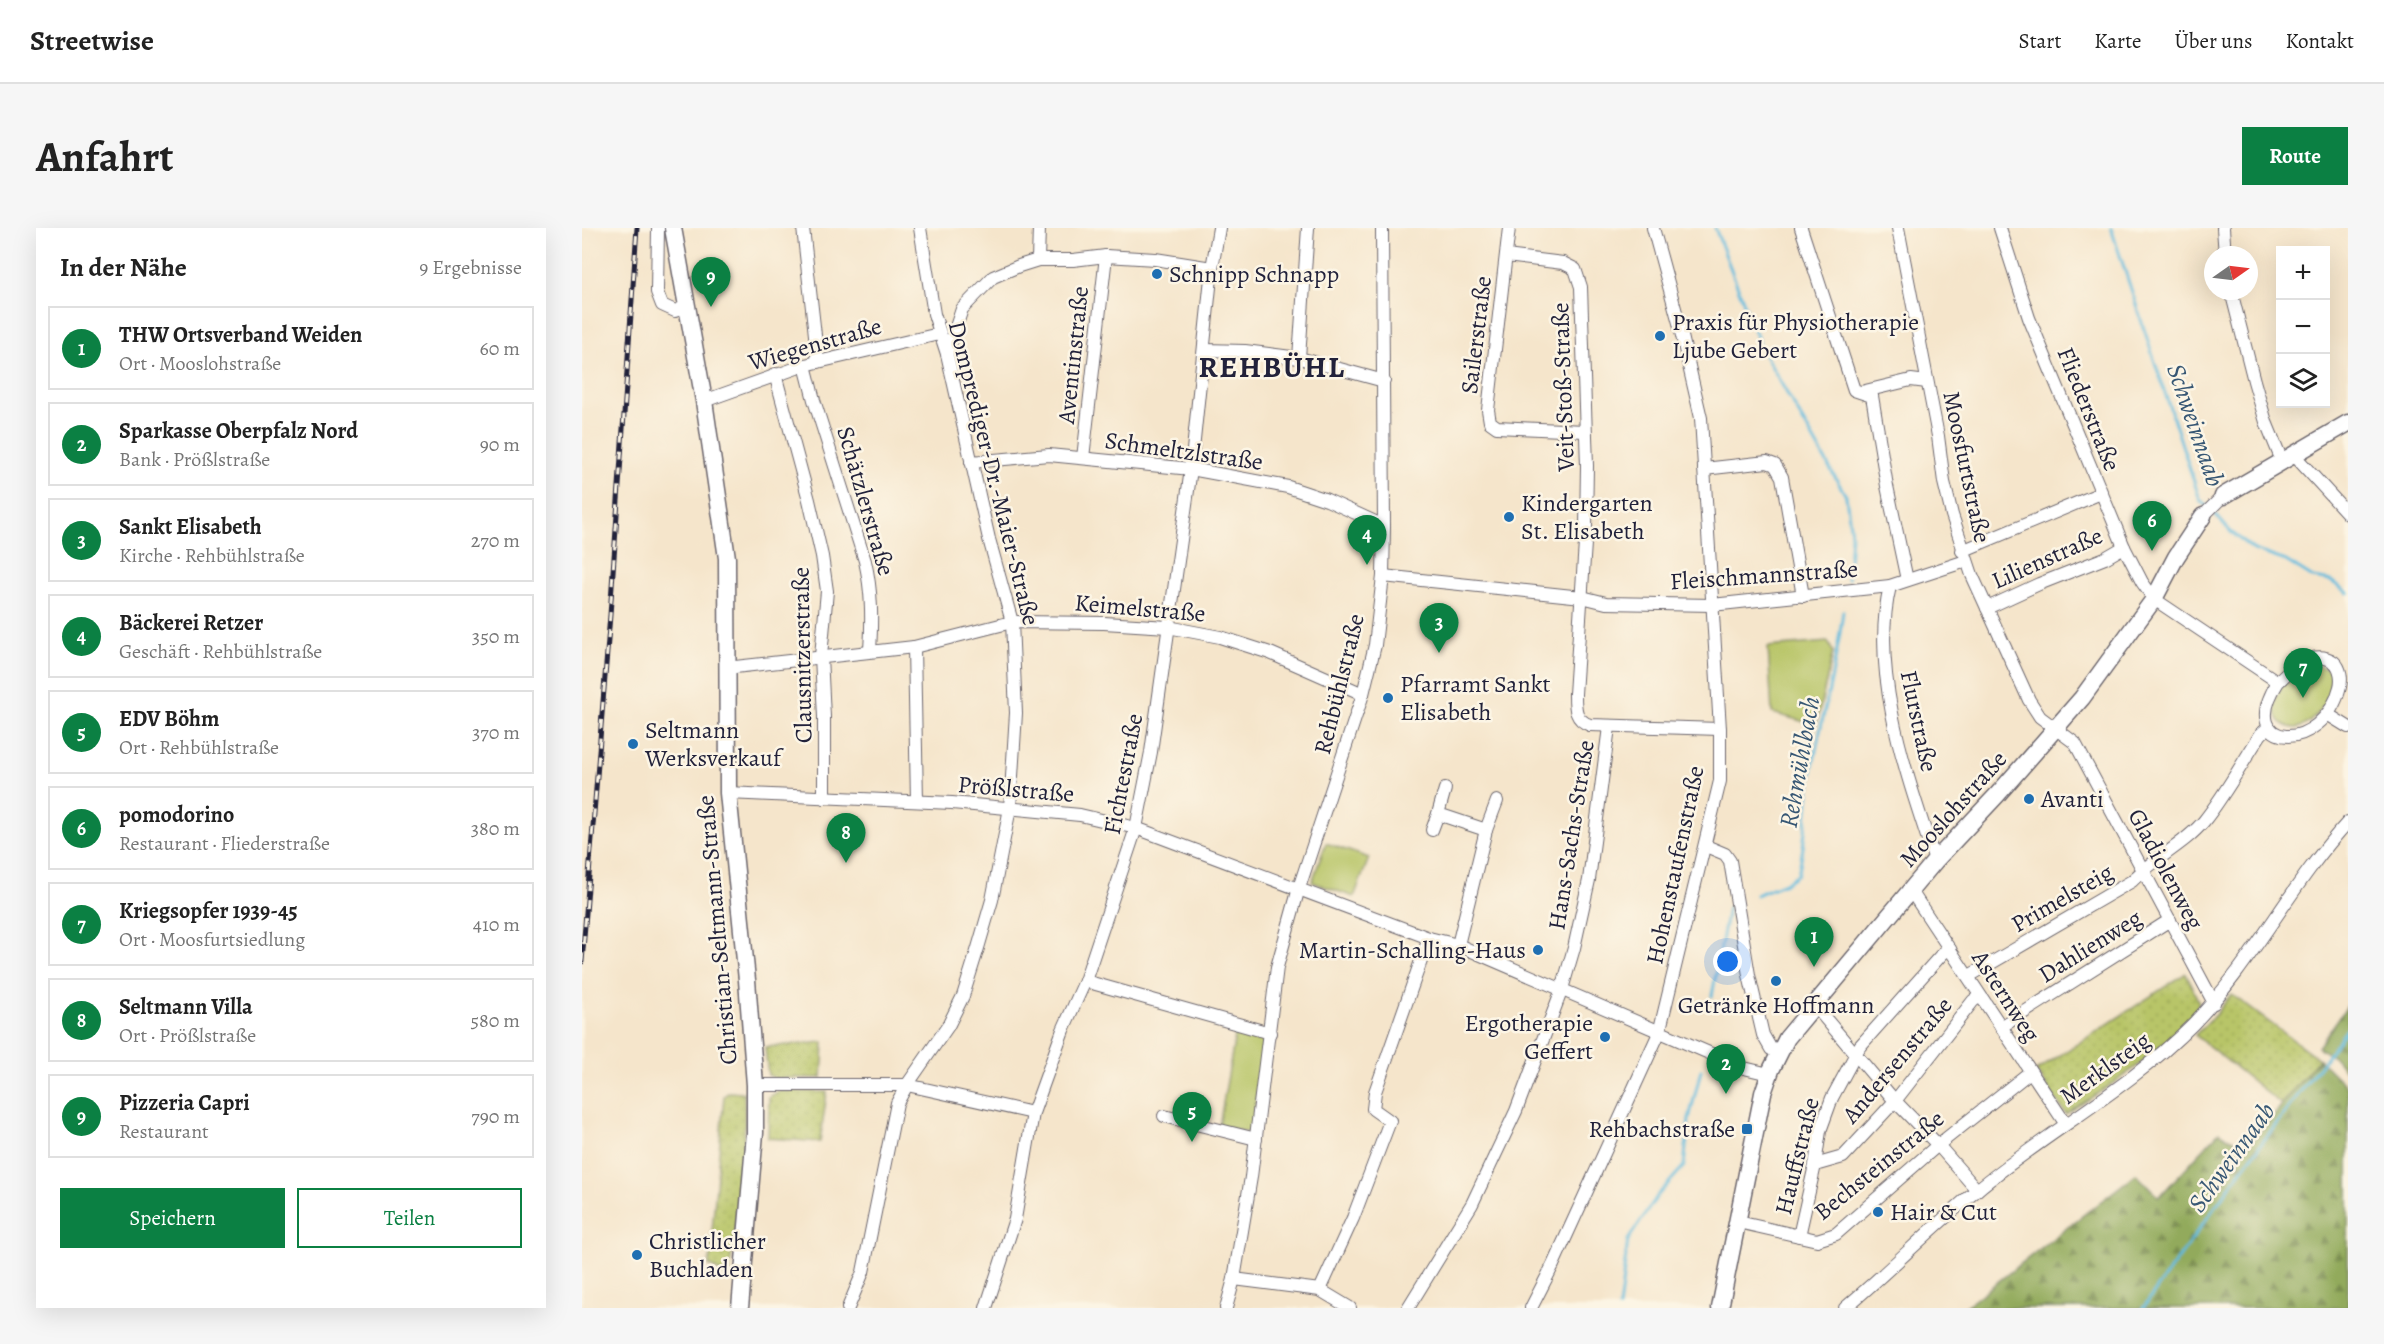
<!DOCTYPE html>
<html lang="de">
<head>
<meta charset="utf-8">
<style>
  :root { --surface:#fff; --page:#f6f6f6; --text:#222; --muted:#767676; --line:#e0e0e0; --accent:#0b8043 }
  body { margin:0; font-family:Alegreya,serif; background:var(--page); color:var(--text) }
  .controls { position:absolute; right:18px; top:18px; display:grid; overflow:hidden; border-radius:0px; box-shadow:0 6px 24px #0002 }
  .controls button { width:54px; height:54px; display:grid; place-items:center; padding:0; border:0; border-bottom:2px solid var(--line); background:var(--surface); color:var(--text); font:30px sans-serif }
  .compass { position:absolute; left:1622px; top:18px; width:54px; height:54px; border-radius:50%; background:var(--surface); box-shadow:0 6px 24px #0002; rotate:76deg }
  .you { position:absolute; left:1146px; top:734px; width:21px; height:21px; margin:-15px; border:4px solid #fff; border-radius:50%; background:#1a73e8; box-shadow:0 0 0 9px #1a73e833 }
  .badge { display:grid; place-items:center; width:39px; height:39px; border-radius:50%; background:var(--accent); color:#fff; font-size:20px; font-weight:700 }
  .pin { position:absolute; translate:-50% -50px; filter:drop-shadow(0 2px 3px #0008) }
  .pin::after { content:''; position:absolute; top:32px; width:21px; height:18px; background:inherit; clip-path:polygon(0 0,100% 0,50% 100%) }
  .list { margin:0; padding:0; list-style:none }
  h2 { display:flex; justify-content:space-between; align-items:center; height:78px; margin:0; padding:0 24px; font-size:26px }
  h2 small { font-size:20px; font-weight:400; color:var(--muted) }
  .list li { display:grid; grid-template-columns:39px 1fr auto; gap:18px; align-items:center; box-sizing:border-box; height:84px; margin:0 12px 12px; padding:0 12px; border:2px solid var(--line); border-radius:0px }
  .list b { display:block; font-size:22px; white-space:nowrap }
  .list p { margin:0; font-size:20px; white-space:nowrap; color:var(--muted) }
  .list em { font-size:20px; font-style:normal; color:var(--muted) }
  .actions { display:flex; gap:12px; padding:18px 24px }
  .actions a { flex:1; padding:14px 0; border:2px solid var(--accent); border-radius:0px; text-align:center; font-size:21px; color:var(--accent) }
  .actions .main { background:var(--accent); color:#fff }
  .icon { flex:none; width:33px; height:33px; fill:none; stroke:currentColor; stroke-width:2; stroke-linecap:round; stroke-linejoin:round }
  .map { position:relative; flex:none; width:1766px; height:1080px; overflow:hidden; border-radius:0px }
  header { display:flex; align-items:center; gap:36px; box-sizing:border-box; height:84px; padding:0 30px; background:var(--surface); border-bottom:2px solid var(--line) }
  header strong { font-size:28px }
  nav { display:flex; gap:33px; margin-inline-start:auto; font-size:21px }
  .intro { display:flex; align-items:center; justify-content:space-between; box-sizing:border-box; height:144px; padding:0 36px }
  h1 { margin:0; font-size:42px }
  .button { padding:15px 27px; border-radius:0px; background:var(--accent); color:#fff; font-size:21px; font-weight:700 }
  main { display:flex; gap:36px; padding:0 36px }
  aside { flex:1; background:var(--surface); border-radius:0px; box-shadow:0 6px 24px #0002 }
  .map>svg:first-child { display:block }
  .grass { fill:url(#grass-dots); stroke:#6d7451; stroke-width:1.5 }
  .forest { fill:url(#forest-firs); stroke:#5a664c; stroke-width:1.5 }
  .park { fill:#b8c567; stroke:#6d7451; stroke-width:1.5 }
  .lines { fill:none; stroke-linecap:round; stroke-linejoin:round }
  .stream { stroke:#5fbadd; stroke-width:3 }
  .street-casing { stroke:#6c666d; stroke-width:14 }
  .secondary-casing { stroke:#6c666d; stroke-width:19 }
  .street { stroke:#fff; stroke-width:12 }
  .secondary { stroke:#fff; stroke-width:16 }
  .rail-casing { stroke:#22223b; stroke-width:5 }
  .rail { stroke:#fcf5e5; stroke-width:3; stroke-dasharray:9; stroke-linecap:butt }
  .poi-dot { fill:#1f6fb2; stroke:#fcf5e5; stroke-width:2 }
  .labels { text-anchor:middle; stroke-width:5; stroke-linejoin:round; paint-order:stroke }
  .poi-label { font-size:24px; fill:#22223b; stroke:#fcf5e5; text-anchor:start }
  .street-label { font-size:24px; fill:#22223b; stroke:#fcf5e5 }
  .water-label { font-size:26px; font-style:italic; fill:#375774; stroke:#fcf5e5 }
  .district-label { font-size:30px; font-weight:bold; letter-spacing:1.5px; fill:#22223b; stroke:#fcf5e5 }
</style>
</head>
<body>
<header>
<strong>Streetwise</strong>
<nav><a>Start</a><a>Karte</a><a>Über uns</a><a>Kontakt</a></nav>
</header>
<div class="intro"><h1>Anfahrt</h1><a class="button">Route</a></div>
<main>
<aside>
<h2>In der Nähe<small>9 Ergebnisse</small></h2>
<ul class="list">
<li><span class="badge">1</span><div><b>THW Ortsverband Weiden</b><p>Ort · Mooslohstraße</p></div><em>60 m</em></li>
<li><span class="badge">2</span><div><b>Sparkasse Oberpfalz Nord</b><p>Bank · Prößlstraße</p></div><em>90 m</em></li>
<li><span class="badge">3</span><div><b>Sankt Elisabeth</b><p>Kirche · Rehbühlstraße</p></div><em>270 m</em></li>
<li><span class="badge">4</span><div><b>Bäckerei Retzer</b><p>Geschäft · Rehbühlstraße</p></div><em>350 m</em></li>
<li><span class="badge">5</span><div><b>EDV Böhm</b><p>Ort · Rehbühlstraße</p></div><em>370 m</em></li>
<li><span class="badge">6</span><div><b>pomodorino</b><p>Restaurant · Fliederstraße</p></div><em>380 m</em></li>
<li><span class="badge">7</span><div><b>Kriegsopfer 1939-45</b><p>Ort · Moosfurtsiedlung</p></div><em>410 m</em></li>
<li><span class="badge">8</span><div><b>Seltmann Villa</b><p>Ort · Prößlstraße</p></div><em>580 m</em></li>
<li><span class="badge">9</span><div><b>Pizzeria Capri</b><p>Restaurant</p></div><em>790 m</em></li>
</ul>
<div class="actions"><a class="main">Speichern</a><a>Teilen</a></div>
</aside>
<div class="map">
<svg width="1766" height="1080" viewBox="0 0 1766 1080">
  <defs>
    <pattern id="grass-dots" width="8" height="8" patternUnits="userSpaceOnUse" patternTransform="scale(1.5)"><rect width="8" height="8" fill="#b8c567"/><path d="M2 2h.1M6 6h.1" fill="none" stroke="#9ea95a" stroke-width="1.8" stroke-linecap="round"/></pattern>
    <pattern id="forest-firs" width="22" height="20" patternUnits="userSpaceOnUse" patternTransform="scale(1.5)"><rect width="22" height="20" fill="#92aa5c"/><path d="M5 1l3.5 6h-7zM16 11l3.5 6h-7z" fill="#778a4d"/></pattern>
  </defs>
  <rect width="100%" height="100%" fill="#fcf5e5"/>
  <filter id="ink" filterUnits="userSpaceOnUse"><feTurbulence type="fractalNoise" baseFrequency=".0167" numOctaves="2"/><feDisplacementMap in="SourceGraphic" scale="12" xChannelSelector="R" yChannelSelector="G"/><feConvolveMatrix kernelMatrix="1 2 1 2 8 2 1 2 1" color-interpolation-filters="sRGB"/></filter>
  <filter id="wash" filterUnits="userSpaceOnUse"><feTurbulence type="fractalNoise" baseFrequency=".008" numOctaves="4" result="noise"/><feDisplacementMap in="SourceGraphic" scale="24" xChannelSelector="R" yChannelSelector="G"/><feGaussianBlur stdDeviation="1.35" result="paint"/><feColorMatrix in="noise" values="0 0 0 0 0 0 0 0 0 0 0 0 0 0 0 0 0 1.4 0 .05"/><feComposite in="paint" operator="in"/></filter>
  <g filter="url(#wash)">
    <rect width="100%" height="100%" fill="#f5e5cb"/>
    <g class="grass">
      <path d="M1604 745 1617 775C1596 817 1524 860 1484 886L1454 843Z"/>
      <polygon points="1649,766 1737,831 1699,876 1613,807 1635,785"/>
      <polygon points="242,814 240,850 193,850 186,847 183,819"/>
      <polygon points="197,863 245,864 238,914 186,910 187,869"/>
      <path d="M147 864 162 865C166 926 153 989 147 1050L127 1037 142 868Z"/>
    </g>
    <g class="forest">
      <polygon points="1766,777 1766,846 1754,831 1736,819"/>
      <polygon points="1737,831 1766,860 1766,1080 1382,1080 1554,946 1577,969 1637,904 1665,920"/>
    </g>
    <g class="park">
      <polygon points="1246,414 1251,424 1234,497 1190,485 1186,419"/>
      <path d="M1736 438 1748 442C1752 456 1747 470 1739 481 1731 492 1719 505 1705 498 1701 496 1696 493 1695 488 1685 463 1715 440 1736 438Z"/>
      <polygon points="744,615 787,630 772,669 730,654"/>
      <polygon points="654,802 683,809 669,905 637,898"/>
    </g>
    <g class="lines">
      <g class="stream">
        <polyline points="1133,0 1180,122 1264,268 1269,306 1266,351"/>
        <polyline points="1529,0 1618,272 1625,278"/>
        <polyline points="1630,283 1649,304 1672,322 1704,333 1731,350 1749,353 1766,365"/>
        <path d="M1174 667 1203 655 1216 646C1225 610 1224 573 1231 537 1241 485 1255 435 1261 383"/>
        <polyline points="1130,768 1146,680"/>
        <polyline points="1037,1080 1046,1012 1076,967 1102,938 1107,891 1119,842"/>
        <polyline points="1561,1080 1653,951 1766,800"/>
      </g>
    </g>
  </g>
  <g filter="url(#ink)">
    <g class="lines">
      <g class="street-casing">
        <g id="street">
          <polyline points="76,0 75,64 80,77 93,83 105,78"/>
          <polyline points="221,0 236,134"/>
          <polyline points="927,0 906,182 908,194 915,199 1003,203"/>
          <polyline points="1219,0 1272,162 1290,168 1305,258 1325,352"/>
          <polyline points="1316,0 1356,208 1362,254 1370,287 1390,347 1447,472 1458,489 1493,515 1632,775"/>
          <path d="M1418 0 1447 90 1542 319 1560 354 1572 371 1696 454C1652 523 1741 527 1758 459 1760 451 1759 440 1752 434 1732 420 1709 441 1696 454"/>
          <polyline points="1641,0 1643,27"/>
          <path d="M924 28 981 35 993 41 999 59 1005 238 1004 300 993 466C993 481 993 492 1008 497L1138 501"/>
          <polyline points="456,32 457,0"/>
          <polyline points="1649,63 1672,153 1684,194 1700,233"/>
          <polyline points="622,122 663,123 717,130 802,153"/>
          <polyline points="365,126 380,81 411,49 437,38 456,32 491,32 524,28 573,31 630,40"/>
          <polyline points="717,130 726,0"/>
          <path d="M223 137 232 172 283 333C290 364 290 391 288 422"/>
          <polyline points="193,146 227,272 240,328 245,363 239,428 242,489 242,570"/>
          <polyline points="1279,164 1329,152 1345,154"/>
          <polyline points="122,173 223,137 357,106"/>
          <polyline points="1712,227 1766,286"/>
          <polyline points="501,230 524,28"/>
          <polyline points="389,234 467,227 609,241 706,259 745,272 802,298"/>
          <polyline points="1122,241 1185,234 1193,237 1200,249 1221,368"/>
          <polyline points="1621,288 1641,268"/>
          <polyline points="1380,323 1519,265"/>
          <polyline points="801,348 1000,369 1024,375 1130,377 1308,358 1384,333"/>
          <path d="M1308 358C1287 445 1326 550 1353 633"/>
          <polyline points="1405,380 1457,356 1523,330 1542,319"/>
          <polyline points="332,419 335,573"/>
          <polyline points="144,440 332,419 430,394 522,395 586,399 638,409 688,425 781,466"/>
          <polyline points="1745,486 1766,499"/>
          <polyline points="863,561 856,586 904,602 876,717"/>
          <polyline points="146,565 370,575 498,587 554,600 847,710 876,717 1162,840 1187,846"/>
          <polyline points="850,602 856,586"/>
          <polyline points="904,602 915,573"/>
          <polyline points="1124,618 1143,626 1148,633 1167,747 1181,807 1189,821 1197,826"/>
          <polyline points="1329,663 1483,895"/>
          <path d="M1387 748 1550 653C1571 631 1602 617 1622 593 1643 567 1660 535 1679 506L1687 499"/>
          <polyline points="503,753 688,805"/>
          <polyline points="1232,777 1313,873 1356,917 1395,962"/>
          <polyline points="1419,799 1588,692"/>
          <polyline points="173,857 325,857 451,885"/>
          <polyline points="582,888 674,911"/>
          <polyline points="1233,937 1261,929 1313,873 1391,773 1398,768"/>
          <polyline points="1156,994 1235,1012 1254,1006 1356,917 1448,844"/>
          <polyline points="1217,1008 1233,937 1238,903 1250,870 1278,818 1361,725 1368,721"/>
          <polyline points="652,1051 738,1062 768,1080"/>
          <polyline points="738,1062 771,990 808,893 791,881 793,864 847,710"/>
          <polyline points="266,1080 281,1044 315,875 325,857 366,798 381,768 396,720 410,672 428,580 434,485 430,394 407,311 365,126 352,86 338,0"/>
          <polyline points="404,1080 433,991 451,885 481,802 503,753 554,600 569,524 609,241 630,40 637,0"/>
          <polyline points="644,1080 652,1051 669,949 695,739 717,660 781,466 793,417 801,348 802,298 800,0"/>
          <polyline points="826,1080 890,976 934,883 980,761 992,720 1007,652 1027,499"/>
          <polyline points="949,1080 971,1037 1077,805 1138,553 1138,501 1119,190 1097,95 1071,0"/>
          <path d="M1263 1080C1308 1042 1350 999 1395 962 1465 904 1547 861 1611 796 1671 735 1708 657 1766 594"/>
        </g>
      </g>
      <g class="secondary-casing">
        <g id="secondary">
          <polyline points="91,0 122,173 145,330 146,565 165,752 173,857 173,905 158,1080"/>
          <polyline points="1641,268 1766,195"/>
          <polyline points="1138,1080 1181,865 1189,842 1205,810 1353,633 1415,567 1500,470 1572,371 1594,329 1621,288"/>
        </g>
      </g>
      <use href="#street" class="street"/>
      <use href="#secondary" class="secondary"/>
      <g class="rail-casing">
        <polyline id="rail" points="0,734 28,387 55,0"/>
      </g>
      <use href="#rail" class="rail"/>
    </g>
  </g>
  <g class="poi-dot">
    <circle cx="575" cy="46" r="6"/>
    <circle cx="1078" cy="108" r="6"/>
    <circle cx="927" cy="289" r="6"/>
    <circle cx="806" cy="470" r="6"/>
    <circle cx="51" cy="516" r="6"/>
    <circle cx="1447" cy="571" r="6"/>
    <circle cx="956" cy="722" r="6"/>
    <circle cx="1194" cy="753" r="6"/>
    <circle cx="1023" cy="809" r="6"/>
    <rect x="1159" y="895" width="12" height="12" rx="3"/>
    <circle cx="1296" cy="984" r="6"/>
    <circle cx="55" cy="1027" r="6"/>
  </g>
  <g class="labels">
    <g class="poi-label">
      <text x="587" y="54">Schnipp Schnapp</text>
      <text x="1090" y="102">Praxis für Physiotherapie<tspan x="1090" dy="28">Ljube Gebert</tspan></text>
      <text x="939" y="283">Kindergarten<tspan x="939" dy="28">St. Elisabeth</tspan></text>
      <text x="818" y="464">Pfarramt Sankt<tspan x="818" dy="28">Elisabeth</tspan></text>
      <text x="63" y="510">Seltmann<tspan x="63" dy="28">Werksverkauf</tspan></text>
      <text x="1459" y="579">Avanti</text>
      <text x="944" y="730" text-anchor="end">Martin-Schalling-Haus</text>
      <text x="1194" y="785" text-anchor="middle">Getränke Hoffmann</text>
      <text x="1011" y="803" text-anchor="end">Ergotherapie<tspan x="1011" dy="28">Geffert</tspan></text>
      <text x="1153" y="909" text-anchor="end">Rehbachstraße</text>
      <text x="1308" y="992">Hair &amp; Cut</text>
      <text x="67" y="1021">Christlicher<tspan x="67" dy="28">Buchladen</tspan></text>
    </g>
    <g class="street-label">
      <text transform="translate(894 107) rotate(-83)" y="8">Sailerstraße</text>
      <text transform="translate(233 116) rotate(-16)" y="8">Wiegenstraße</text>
      <text transform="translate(491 127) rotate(-84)" y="8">Aventinstraße</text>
      <text transform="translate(981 159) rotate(-92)" y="8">Veit-Stoß-Straße</text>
      <text transform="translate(1507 181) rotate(68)" y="8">Fliederstraße</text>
      <text transform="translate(602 223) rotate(8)" y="8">Schmeltzlstraße</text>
      <text transform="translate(1385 239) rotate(78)" y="8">Moosfurtstraße</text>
      <text transform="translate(412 245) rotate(76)" y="8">Domprediger-Dr.-Maier-Straße</text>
      <text transform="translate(284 273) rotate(74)" y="8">Schätzlerstraße</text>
      <text transform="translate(1465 330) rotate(-24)" y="8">Lilienstraße</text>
      <text transform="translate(1182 347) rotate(-4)" y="8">Fleischmannstraße</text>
      <text transform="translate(558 380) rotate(5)" y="8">Keimelstraße</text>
      <text transform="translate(220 427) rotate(-91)" y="8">Clausnitzerstraße</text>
      <text transform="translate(757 456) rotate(-76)" y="8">Rehbühlstraße</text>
      <text transform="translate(1337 493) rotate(78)" y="8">Flurstraße</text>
      <text transform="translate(541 546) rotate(-79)" y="8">Fichtestraße</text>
      <text transform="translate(434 561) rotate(5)" y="8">Prößlstraße</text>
      <text transform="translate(1371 581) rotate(-48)" y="8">Mooslohstraße</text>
      <text transform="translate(989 607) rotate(-81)" y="8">Hans-Sachs-Straße</text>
      <text transform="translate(1093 637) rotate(-78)" y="8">Hohenstaufenstraße</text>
      <text transform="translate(1584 641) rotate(62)" y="8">Gladiolenweg</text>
      <text transform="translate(1480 670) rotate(-30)" y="8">Primelsteig</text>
      <text transform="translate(135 702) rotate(-95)" y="8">Christian-Seltmann-Straße</text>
      <text transform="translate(1508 718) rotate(-32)" y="8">Dahlienweg</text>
      <text transform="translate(1424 768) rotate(57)" y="8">Asternweg</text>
      <text transform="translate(1315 832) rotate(-50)" y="8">Andersenstraße</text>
      <text transform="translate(1523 840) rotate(-36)" y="8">Merklsteig</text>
      <text transform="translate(1215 928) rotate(-76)" y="8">Hauffstraße</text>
      <text transform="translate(1297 937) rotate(-39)" y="8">Bechsteinstraße</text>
    </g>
    <g class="water-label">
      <text transform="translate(1614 197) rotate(71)" y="9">Schweinnaab</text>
      <text transform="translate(1217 534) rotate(-80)" y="9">Rehmühlbach</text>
      <text transform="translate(1649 929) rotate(-54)" y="9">Schweinnaab</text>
    </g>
    <g class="district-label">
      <text x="690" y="149">REHBÜHL</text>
    </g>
  </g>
</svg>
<div class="controls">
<button>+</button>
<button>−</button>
<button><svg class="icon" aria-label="layers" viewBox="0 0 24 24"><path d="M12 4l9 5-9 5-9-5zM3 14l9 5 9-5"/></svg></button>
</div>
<svg class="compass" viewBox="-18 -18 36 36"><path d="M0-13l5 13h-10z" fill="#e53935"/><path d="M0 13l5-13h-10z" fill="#767676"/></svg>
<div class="you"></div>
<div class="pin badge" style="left:1232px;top:739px">1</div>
<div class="pin badge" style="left:1144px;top:866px">2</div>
<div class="pin badge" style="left:857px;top:425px">3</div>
<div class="pin badge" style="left:785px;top:337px">4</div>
<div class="pin badge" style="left:610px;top:914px">5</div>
<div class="pin badge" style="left:1570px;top:323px">6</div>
<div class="pin badge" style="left:1721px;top:470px">7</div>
<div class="pin badge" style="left:264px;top:635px">8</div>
<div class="pin badge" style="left:129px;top:79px">9</div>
</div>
</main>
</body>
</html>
